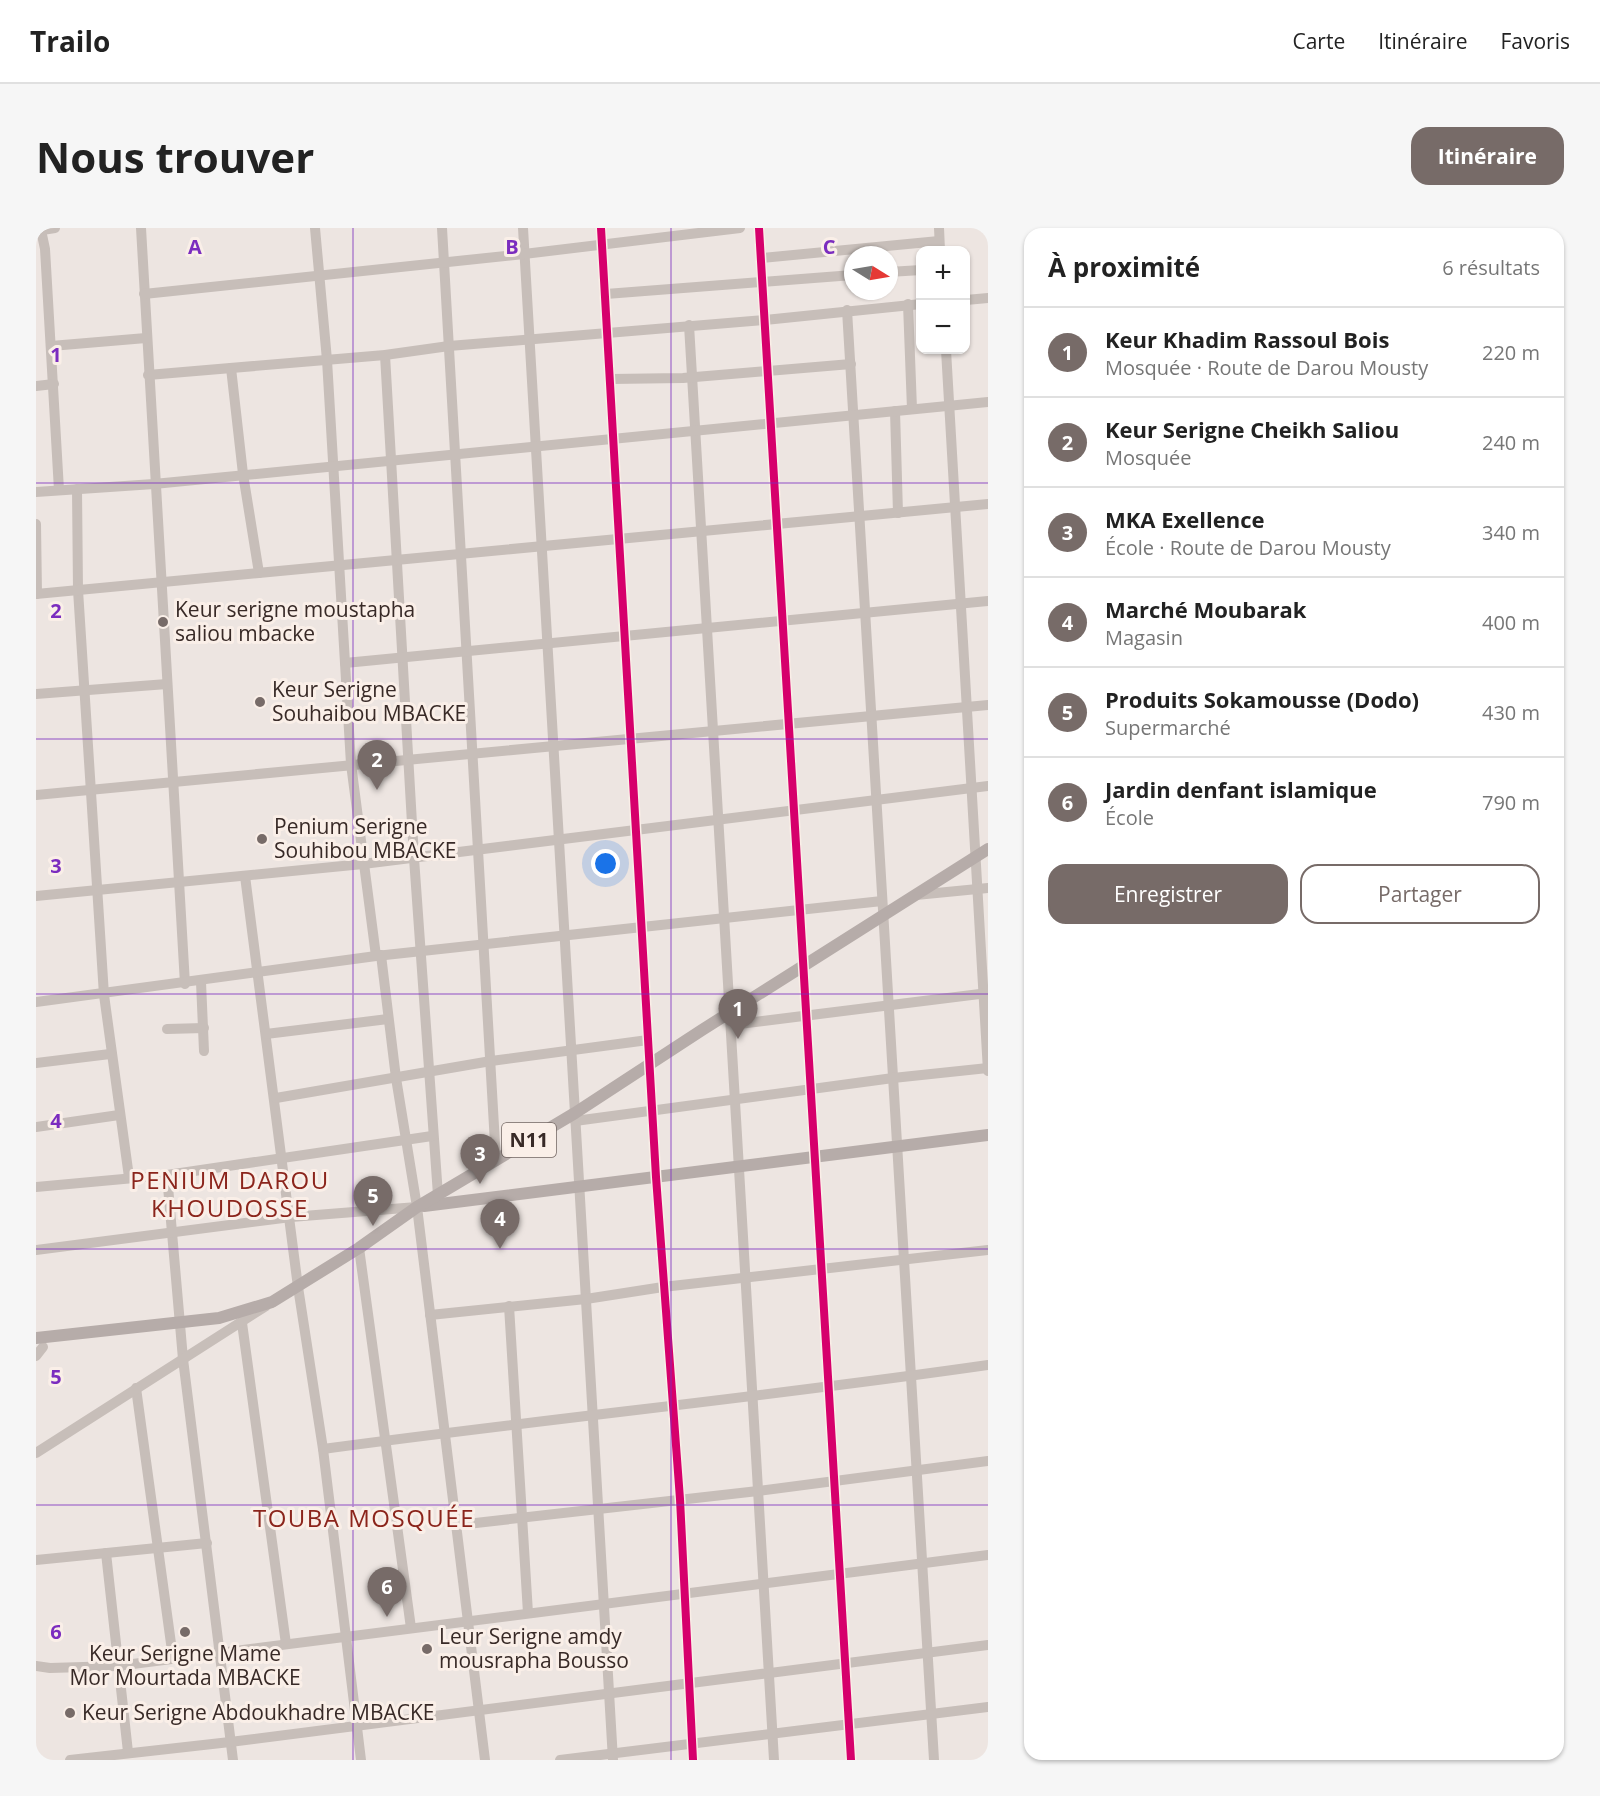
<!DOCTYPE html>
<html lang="fr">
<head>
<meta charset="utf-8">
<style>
  :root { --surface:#fff; --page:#f6f6f6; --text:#222; --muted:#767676; --line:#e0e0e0; --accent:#776b68 }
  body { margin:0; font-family:"Open Sans",sans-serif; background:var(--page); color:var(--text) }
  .controls { position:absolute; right:18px; top:18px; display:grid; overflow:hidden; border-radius:12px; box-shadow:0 2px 4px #0004 }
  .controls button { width:54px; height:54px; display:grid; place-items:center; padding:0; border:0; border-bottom:2px solid var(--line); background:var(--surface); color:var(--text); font:30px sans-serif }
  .compass { position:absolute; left:808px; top:18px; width:54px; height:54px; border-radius:50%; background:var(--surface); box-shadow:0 2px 4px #0004; rotate:101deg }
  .you { position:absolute; left:570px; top:636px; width:21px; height:21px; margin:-15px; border:4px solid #fff; border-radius:50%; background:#1a73e8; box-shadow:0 0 0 9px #1a73e833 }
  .badge { display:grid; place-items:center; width:39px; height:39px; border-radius:50%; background:var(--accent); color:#fff; font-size:20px; font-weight:700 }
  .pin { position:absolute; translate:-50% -50px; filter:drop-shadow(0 2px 3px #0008) }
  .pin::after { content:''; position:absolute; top:32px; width:21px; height:18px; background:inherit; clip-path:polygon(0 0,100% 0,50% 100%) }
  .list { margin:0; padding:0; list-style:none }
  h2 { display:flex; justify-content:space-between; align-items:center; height:78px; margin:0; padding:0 24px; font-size:26px }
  h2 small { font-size:20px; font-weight:400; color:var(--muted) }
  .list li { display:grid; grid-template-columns:39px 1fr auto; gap:18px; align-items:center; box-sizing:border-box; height:90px; padding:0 24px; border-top:2px solid var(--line) }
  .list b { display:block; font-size:22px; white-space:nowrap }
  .list p { margin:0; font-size:20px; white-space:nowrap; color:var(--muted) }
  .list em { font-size:20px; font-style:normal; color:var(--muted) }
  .actions { display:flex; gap:12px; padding:18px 24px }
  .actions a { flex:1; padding:14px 0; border:2px solid var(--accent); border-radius:18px; text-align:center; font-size:21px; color:var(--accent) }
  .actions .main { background:var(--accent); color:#fff }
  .map { position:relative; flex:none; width:952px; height:1532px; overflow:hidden; border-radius:18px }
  header { display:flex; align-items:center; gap:36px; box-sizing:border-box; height:84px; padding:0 30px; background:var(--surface); border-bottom:2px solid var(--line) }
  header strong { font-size:28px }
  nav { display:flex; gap:33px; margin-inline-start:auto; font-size:21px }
  .intro { display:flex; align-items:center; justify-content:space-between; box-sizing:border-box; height:144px; padding:0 36px }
  h1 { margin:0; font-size:42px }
  .button { padding:15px 27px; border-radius:18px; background:var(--accent); color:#fff; font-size:21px; font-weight:700 }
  main { display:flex; gap:36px; padding:0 36px }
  aside { flex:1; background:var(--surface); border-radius:18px; box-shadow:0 2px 4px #0004 }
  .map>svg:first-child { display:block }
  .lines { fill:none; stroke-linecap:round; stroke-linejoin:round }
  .minor { stroke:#c7beb9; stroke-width:10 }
  .major { stroke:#b6aca9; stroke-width:12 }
  .cycleway-casing { stroke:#faefe8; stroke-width:11 }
  .cycleway { stroke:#d6006c; stroke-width:8 }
  .grid { fill:none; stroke:#7b2cbf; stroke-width:1.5; stroke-opacity:0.55 }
  .poi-dot { fill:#776b68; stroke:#faefe8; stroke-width:2 }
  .labels { text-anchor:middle; stroke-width:6; stroke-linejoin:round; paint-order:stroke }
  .shield { fill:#faefe8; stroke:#726561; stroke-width:1.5 }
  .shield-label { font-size:20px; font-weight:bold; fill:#382a27 }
  .poi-label { font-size:21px; fill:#382a27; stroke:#faefe8; text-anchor:start }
  .quarter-label { font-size:24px; letter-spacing:1.5px; fill:#8b251c; stroke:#faefe8 }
  .grid-label { font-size:20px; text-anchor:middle; font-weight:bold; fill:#7b2cbf; stroke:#faefe8; stroke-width:6; stroke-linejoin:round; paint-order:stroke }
</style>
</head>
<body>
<header>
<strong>Trailo</strong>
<nav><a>Carte</a><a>Itinéraire</a><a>Favoris</a></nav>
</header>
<div class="intro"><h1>Nous trouver</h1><a class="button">Itinéraire</a></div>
<main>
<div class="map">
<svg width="952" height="1532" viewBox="0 0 952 1532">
  <rect width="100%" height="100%" fill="#ede5e1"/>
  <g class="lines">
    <g class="minor">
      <polyline points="105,0 149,756"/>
      <polyline points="279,0 291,132 315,536 340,728"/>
      <polyline points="406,0 460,933"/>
      <polyline points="487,0 577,1532"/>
      <polyline points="565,0 620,949 644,1271 657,1532"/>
      <polyline points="723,0 815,1532"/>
      <polyline points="903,0 904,22"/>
      <polyline points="5,2 9,21 23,262"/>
      <polyline points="0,3 19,0"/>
      <polyline points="725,30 903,13"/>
      <polyline points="853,44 885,42"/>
      <polyline points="108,66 488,26 704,0"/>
      <polyline points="570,66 817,47"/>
      <polyline points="930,72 952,70"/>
      <polyline points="872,76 876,181"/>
      <polyline points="811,82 898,1532"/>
      <polyline points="653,97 738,1532"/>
      <polyline points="15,118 110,110"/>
      <polyline points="910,122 952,843"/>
      <polyline points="349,127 378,630 402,967"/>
      <polyline points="195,140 207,246 223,345"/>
      <polyline points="112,147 349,127 413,118 729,92 885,76"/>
      <polyline points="575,151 647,150 815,136"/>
      <polyline points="0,158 18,156"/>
      <polyline points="859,183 862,285"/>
      <polyline points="41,261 42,362 68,767 93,949"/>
      <polyline points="0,264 118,256 952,174"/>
      <polyline points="0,296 1,366"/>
      <polyline points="0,366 952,276"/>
      <polyline points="309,435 952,373"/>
      <polyline points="0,466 131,456"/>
      <polyline points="0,567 952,477"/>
      <polyline points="209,648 262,1059 287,1221 325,1532"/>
      <polyline points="880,667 952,660"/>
      <polyline points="0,668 327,636 952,558"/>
      <polyline points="345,727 360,850 381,979 449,1532"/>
      <polyline points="165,754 168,823"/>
      <polyline points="0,774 340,728 846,673"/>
      <polyline points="695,797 952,765"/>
      <polyline points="131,801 168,800"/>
      <polyline points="230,806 352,791"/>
      <polyline points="0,835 74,826"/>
      <polyline points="240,870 455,833 612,812"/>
      <polyline points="539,893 857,850 952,840"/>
      <polyline points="0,899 83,887"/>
      <polyline points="131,947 147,1131 197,1532"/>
      <polyline points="0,959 131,947 396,908"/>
      <polyline points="323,1020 375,1400"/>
      <polyline points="0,1022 255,989 381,979"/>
      <polyline points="473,1078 492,1385"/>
      <polyline points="394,1087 550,1071 627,1059 952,1022"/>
      <polyline points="206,1095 250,1416"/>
      <polyline points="0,1128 7,1119"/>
      <polyline points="100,1160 137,1430"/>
      <path d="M287 1221C508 1191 731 1169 952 1137"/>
      <polyline points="0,1225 230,1078"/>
      <polyline points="422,1297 722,1263 952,1233"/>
      <polyline points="70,1325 92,1524"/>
      <polyline points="0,1332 171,1315"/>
      <polyline points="0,1438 14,1440 81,1438 952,1327"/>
      <polyline points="34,1532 194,1514 952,1417"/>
      <polyline points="524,1532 952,1479"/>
    </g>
    <g class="major">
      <polyline points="388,978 952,907"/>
      <polyline points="0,1110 183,1090 236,1074 323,1020 381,979 539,885 666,802 952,621"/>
    </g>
    <g class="cycleway-casing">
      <g id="cycleway">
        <polyline points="565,0 620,949 644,1271 657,1532"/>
        <polyline points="723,0 815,1532"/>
      </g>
    </g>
    <use href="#cycleway" class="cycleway"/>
  </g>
  <path class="grid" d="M317 0V1532M635 0V1532M0 255H952M0 511H952M0 766H952M0 1021H952M0 1277H952"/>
  <g class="poi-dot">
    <circle cx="127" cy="394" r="6"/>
    <circle cx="224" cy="474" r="6"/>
    <circle cx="226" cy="611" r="6"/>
    <circle cx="149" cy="1404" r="6"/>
    <circle cx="391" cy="1421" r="6"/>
    <circle cx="34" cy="1485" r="6"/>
  </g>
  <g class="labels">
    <rect class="shield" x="466" y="895" width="54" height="34" rx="4.5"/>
    <g class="shield-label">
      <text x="493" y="919">N11</text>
    </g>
    <g class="poi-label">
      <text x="139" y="389">Keur serigne moustapha<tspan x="139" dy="24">saliou mbacke</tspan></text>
      <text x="236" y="469">Keur Serigne<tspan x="236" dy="24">Souhaibou MBACKE</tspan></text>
      <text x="238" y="606">Penium Serigne<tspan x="238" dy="24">Souhibou MBACKE</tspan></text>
      <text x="403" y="1416">Leur Serigne amdy<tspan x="403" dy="24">mousrapha Bousso</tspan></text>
      <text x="149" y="1433" text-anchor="middle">Keur Serigne Mame<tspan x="149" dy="24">Mor Mourtada MBACKE</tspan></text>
      <text x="46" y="1492">Keur Serigne Abdoukhadre MBACKE</text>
    </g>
    <g class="quarter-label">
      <text x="194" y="961">PENIUM DAROU<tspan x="194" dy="28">KHOUDOSSE</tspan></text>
      <text x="328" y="1299">TOUBA MOSQUÉE</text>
    </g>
  </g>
  <g class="grid-label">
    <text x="159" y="26">A</text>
    <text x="476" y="26">B</text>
    <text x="793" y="26">C</text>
    <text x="20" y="134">1</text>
    <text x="20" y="390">2</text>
    <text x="20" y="645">3</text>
    <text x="20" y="900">4</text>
    <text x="20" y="1156">5</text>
    <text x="20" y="1411">6</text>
  </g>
</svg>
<div class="controls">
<button>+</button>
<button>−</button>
</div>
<svg class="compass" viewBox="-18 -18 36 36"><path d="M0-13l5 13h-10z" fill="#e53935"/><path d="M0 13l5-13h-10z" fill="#767676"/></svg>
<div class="you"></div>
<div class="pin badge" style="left:702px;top:811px">1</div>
<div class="pin badge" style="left:341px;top:562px">2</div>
<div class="pin badge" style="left:444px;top:956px">3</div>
<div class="pin badge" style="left:464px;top:1021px">4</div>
<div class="pin badge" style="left:337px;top:998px">5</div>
<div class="pin badge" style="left:351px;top:1389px">6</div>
</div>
<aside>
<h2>À proximité<small>6 résultats</small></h2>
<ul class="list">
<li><span class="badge">1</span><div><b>Keur Khadim Rassoul Bois</b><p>Mosquée · Route de Darou Mousty</p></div><em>220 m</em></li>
<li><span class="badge">2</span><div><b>Keur Serigne Cheikh Saliou</b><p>Mosquée</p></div><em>240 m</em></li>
<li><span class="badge">3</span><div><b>MKA Exellence</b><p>École · Route de Darou Mousty</p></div><em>340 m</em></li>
<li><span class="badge">4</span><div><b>Marché Moubarak</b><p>Magasin</p></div><em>400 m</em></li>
<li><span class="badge">5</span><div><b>Produits Sokamousse (Dodo)</b><p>Supermarché</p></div><em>430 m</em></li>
<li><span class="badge">6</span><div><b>Jardin denfant islamique</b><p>École</p></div><em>790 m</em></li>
</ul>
<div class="actions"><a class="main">Enregistrer</a><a>Partager</a></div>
</aside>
</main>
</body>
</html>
